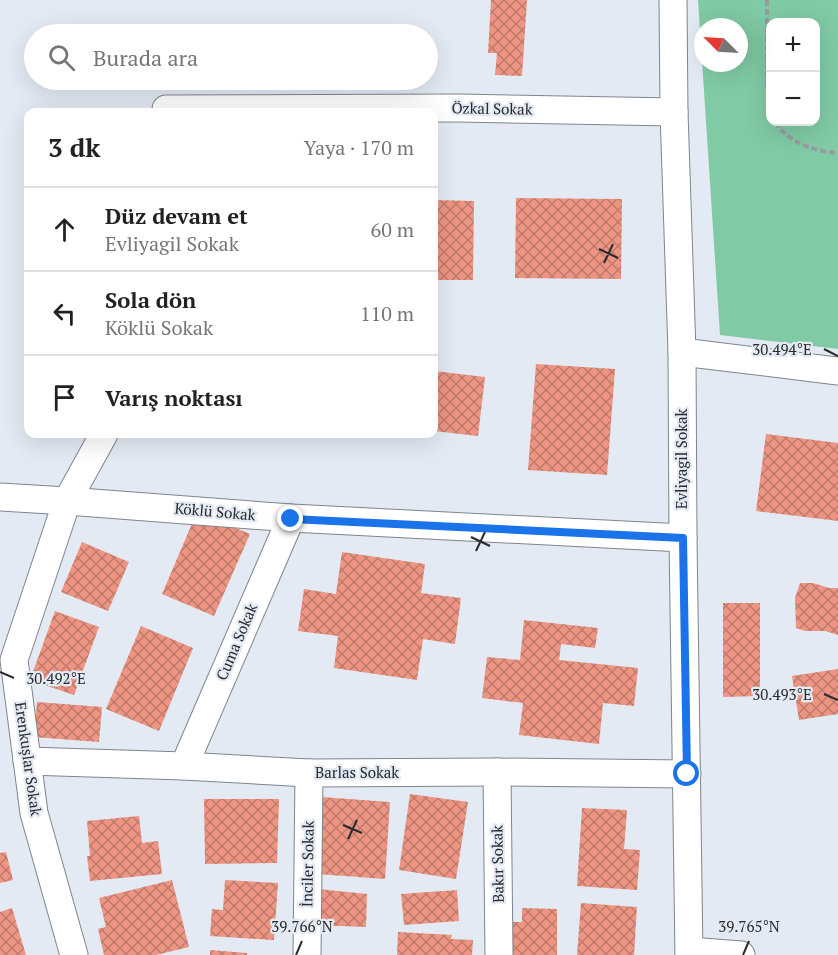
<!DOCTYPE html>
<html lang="tr">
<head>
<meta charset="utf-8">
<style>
  :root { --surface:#fff; --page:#f6f6f6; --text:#222; --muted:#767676; --line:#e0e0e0 }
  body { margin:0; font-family:"PT Serif",serif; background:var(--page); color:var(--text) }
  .controls { position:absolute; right:18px; top:18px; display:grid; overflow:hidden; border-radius:12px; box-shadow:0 6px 24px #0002 }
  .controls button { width:54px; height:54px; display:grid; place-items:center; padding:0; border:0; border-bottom:2px solid var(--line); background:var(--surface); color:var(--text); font:30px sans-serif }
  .compass { position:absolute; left:694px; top:18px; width:54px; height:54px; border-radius:50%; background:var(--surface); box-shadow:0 6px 24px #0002; rotate:294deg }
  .stop { position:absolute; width:18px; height:18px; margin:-14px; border:4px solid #1a73e8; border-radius:50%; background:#fff }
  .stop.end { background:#1a73e8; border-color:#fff; box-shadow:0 2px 6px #0008 }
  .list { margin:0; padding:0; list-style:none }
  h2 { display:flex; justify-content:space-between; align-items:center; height:78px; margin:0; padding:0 24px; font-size:26px }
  h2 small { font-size:20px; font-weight:400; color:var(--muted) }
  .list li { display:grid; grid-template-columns:39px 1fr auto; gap:18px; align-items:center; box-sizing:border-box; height:84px; padding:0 24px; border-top:2px solid var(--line) }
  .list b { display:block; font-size:22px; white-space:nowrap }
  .list p { margin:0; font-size:20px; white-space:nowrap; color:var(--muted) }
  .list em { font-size:20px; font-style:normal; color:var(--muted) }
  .icon { flex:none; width:33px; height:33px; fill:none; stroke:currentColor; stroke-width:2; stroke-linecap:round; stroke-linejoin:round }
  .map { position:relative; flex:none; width:838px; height:955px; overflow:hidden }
  .search { position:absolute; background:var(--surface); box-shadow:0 6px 24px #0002; left:24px; top:24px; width:414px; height:66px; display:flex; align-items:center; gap:15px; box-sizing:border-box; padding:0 21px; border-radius:33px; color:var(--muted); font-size:22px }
  .panel { position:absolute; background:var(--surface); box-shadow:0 6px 24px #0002; left:24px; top:108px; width:414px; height:330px; border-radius:12px }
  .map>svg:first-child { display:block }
  .green { fill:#80caa5; fill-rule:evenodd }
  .building { fill:url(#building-cross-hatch) }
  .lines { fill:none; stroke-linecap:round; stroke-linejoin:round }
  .minor-casing { stroke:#7f858d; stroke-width:29 }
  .path { stroke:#969ba2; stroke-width:4; stroke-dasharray:6 3; stroke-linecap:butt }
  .minor { stroke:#fff; stroke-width:27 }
  .route { stroke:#1a73e8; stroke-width:8 }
  .ticks { fill:none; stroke:#282a2d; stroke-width:2 }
  .labels { text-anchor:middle; stroke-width:4.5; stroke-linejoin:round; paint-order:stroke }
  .street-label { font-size:15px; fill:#282a2d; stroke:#e3eaf3 }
  .ticks-label { font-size:15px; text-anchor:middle; fill:#282a2d; stroke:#e3eaf3; stroke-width:4.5; stroke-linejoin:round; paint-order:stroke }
</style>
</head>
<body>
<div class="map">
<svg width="838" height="955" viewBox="0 0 838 955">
  <defs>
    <pattern id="building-cross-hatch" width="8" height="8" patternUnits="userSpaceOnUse" patternTransform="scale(1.5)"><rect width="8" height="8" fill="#ed9582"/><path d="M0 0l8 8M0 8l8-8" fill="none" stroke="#c07a6b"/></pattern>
  </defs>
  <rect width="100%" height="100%" fill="#e3eaf3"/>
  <path class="green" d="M698 0H838V349L720 335ZM770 22H816V122H770ZM703 27H739V63H703Z"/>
  <g class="building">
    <polygon points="491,0 527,0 522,76 495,75 497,53 488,53"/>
    <polygon points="516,198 622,199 621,279 515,278"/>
    <polygon points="434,200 474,201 473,280 434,280"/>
    <polygon points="536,364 615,369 607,475 528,470"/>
    <polygon points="434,371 485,377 478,436 434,431"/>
    <polygon points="766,434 838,443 838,521 756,511"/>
    <polygon points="197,512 250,534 214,616 162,594"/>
    <polygon points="82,542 129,562 108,611 61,592"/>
    <polygon points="342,552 425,564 421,593 461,598 455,644 423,639 417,680 334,668 338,636 298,631 304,589 336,594"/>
    <polygon points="800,583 813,583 829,588 838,588 838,635 825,631 805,631 796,628 795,598"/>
    <polygon points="723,603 760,603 760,696 723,697"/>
    <polygon points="55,611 99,627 74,695 30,680"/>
    <polygon points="524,620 598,628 595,648 561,644 559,660 638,668 634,706 603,703 599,744 519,735 523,703 482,698 487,657 520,660"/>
    <polygon points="141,626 193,648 159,731 106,709"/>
    <polygon points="838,669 838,714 799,720 792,676"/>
    <polygon points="37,702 102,707 99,742 34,737"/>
    <polygon points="410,794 468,802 456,879 399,870"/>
    <polygon points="322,797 390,802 385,879 317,874"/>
    <polygon points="204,799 279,799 277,863 205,864"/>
    <polygon points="582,808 627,810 624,849 640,850 637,890 577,886"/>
    <polygon points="139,816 142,843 158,841 162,874 90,881 87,856 90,856 87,821"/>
    <polygon points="6,852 13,880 0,883 0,853"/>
    <polygon points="172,880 189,947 156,955 104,955 98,929 106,927 99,898"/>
    <polygon points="225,880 278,883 274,940 210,936 212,909 223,910"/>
    <polygon points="318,889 367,894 366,927 315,925"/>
    <polygon points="457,890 459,921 404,925 401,894"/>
    <polygon points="581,903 637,907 634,955 577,955"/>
    <polygon points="12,908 26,955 0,955 0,912"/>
    <polygon points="522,908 557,909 557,955 504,955 506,922 522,922"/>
    <polygon points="398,932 452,935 451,939 473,940 472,955 397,955"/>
    <polygon points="210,950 247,953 247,955 210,955"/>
  </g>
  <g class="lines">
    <g class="minor-casing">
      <g id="minor">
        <polyline points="673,0 674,112 682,352 683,538 689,955"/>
        <polyline points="166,112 166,109 458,108 674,112"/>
        <polyline points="682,352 838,371"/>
        <polyline points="0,497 67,501 291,518 683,538"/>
        <polyline points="27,761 184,766 309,773 497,772 687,774"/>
        <polyline points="184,766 291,518"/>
        <polyline points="497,772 499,955"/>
        <polyline points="689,951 741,955"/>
        <polyline points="74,955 34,813 14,660 67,501 104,434"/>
        <polyline points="307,955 309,773"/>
      </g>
    </g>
    <g class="path">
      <polyline points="767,0 767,83 770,109"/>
      <path d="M776 122C786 142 817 152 838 153"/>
    </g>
    <use href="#minor" class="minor"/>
  </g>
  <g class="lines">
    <polyline class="route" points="291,519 683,538 687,774"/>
  </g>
  <path class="ticks" d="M599 249 618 258M604 263 613 244M824 349 838 356M471 537 490 546M476 551 485 532M0 672 14 678M824 694 838 700M343 825 362 833M348 839 357 820M296 955 302 941M743 955 749 941"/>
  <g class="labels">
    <g class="street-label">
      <text transform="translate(492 109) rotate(1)" y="5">Özkal Sokak</text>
      <text transform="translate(682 459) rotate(-90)" y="5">Evliyagil Sokak</text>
      <text transform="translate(215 512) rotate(5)" y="5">Köklü Sokak</text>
      <text transform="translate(237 642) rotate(-67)" y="5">Cuma Sokak</text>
      <text transform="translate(28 759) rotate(82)" y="5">Erenkuşlar Sokak</text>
      <text x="357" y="778">Barlas Sokak</text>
      <text transform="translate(308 864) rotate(-89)" y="5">İnciler Sokak</text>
      <text transform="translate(498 864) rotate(-91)" y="5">Bakır Sokak</text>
    </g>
  </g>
  <g class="ticks-label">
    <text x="782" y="355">30.494°E</text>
    <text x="56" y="684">30.492°E</text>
    <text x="782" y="700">30.493°E</text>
    <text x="302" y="932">39.766°N</text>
    <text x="749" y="932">39.765°N</text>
  </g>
</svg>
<div class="controls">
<button>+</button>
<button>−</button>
</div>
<svg class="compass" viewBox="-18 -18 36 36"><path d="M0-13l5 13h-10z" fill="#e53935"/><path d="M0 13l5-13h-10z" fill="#767676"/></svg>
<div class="stop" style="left:687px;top:774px"></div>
<div class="stop end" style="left:291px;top:519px"></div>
<div class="search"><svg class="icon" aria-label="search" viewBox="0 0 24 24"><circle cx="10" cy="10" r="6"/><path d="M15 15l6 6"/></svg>Burada ara</div>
<section class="panel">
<h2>3 dk<small>Yaya · 170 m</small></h2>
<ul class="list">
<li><svg class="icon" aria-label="ahead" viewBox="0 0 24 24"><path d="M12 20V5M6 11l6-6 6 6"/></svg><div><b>Düz devam et</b><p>Evliyagil Sokak</p></div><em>60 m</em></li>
<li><svg class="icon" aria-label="left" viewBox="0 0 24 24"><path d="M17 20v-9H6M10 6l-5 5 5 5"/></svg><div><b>Sola dön</b><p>Köklü Sokak</p></div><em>110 m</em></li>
<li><svg class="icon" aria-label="arrive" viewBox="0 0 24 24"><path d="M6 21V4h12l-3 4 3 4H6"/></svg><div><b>Varış noktası</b></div></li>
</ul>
</section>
</div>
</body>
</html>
